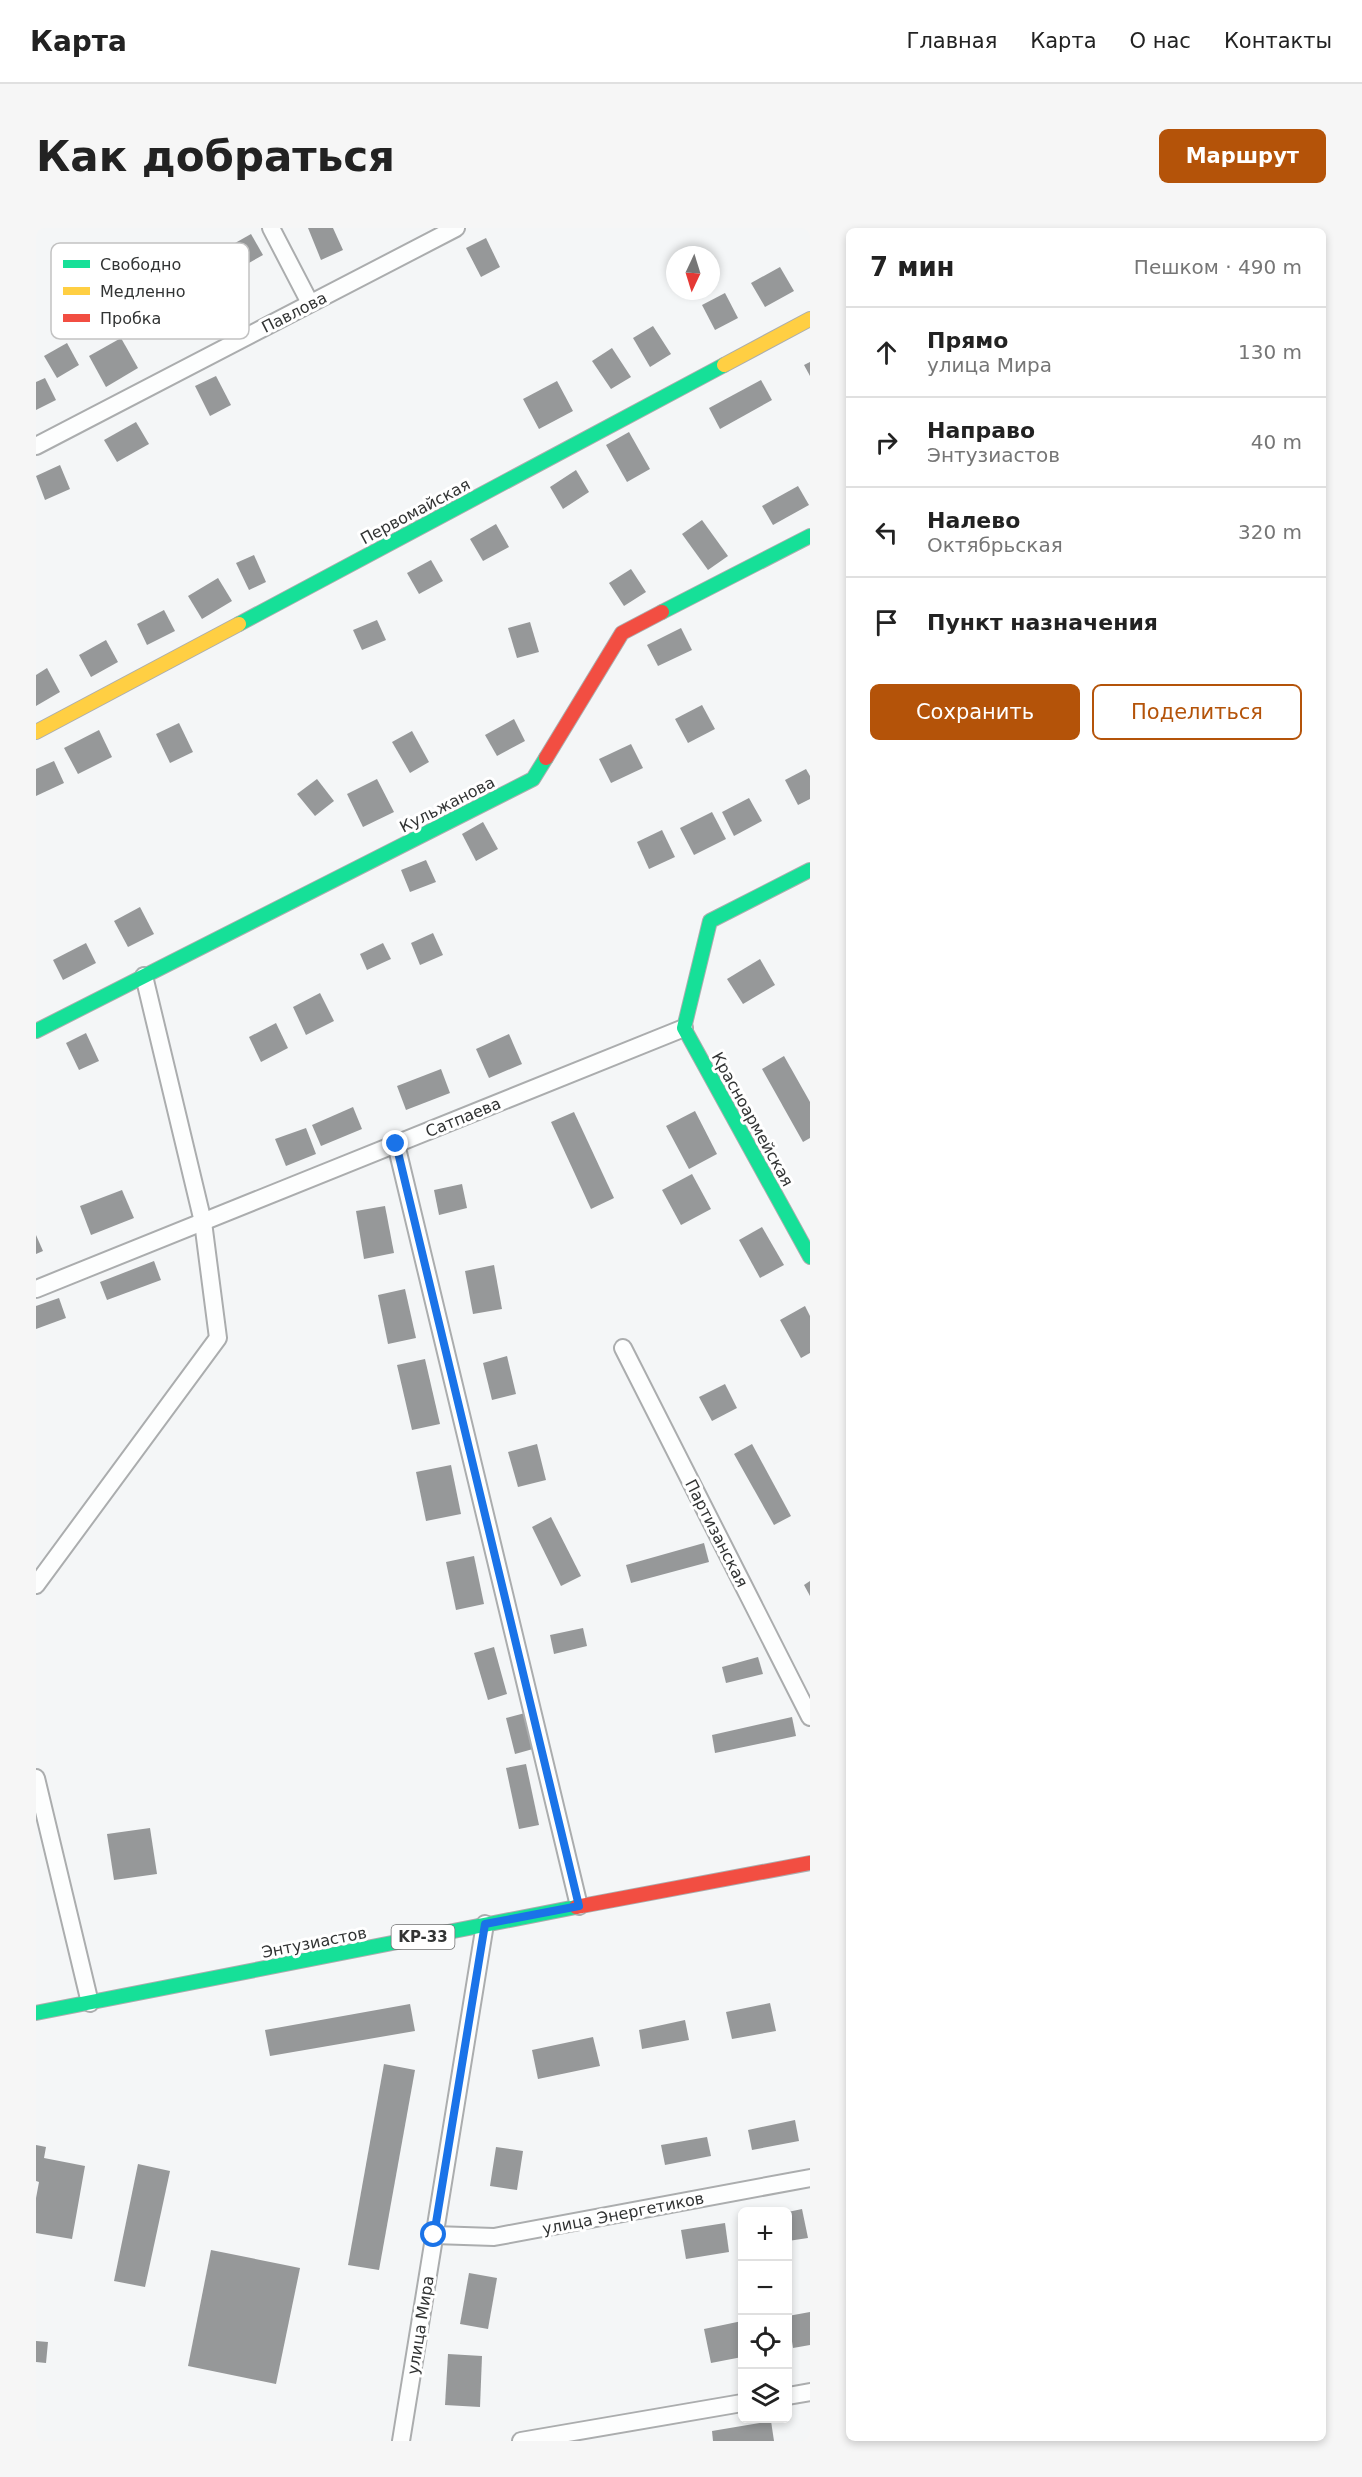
<!DOCTYPE html>
<html lang="ru">
<head>
<meta charset="utf-8">
<style>
  :root { --surface:#fff; --page:#f6f6f6; --text:#222; --muted:#767676; --line:#e0e0e0; --accent:#b45309 }
  body { margin:0; font-family:"DejaVu Sans",sans-serif; background:var(--page); color:var(--text) }
  .controls { position:absolute; right:18px; bottom:18px; display:grid; overflow:hidden; border-radius:9px; box-shadow:0 3px 9px #0003 }
  .controls button { width:54px; height:54px; display:grid; place-items:center; padding:0; border:0; border-bottom:2px solid var(--line); background:var(--surface); color:var(--text); font:30px sans-serif }
  .compass { position:absolute; left:630px; top:18px; width:54px; height:54px; border-radius:50%; background:var(--surface); box-shadow:0 3px 9px #0003; rotate:184deg }
  .stop { position:absolute; width:18px; height:18px; margin:-14px; border:4px solid #1a73e8; border-radius:50%; background:#fff }
  .stop.end { background:#1a73e8; border-color:#fff; box-shadow:0 2px 6px #0008 }
  .list { margin:0; padding:0; list-style:none }
  h2 { display:flex; justify-content:space-between; align-items:center; height:78px; margin:0; padding:0 24px; font-size:26px }
  h2 small { font-size:20px; font-weight:400; color:var(--muted) }
  .list li { display:grid; grid-template-columns:39px 1fr auto; gap:18px; align-items:center; box-sizing:border-box; height:90px; padding:0 24px; border-top:2px solid var(--line) }
  .list b { display:block; font-size:22px; white-space:nowrap }
  .list p { margin:0; font-size:20px; white-space:nowrap; color:var(--muted) }
  .list em { font-size:20px; font-style:normal; color:var(--muted) }
  .actions { display:flex; gap:12px; padding:18px 24px }
  .actions a { flex:1; padding:14px 0; border:2px solid var(--accent); border-radius:9px; text-align:center; font-size:21px; color:var(--accent) }
  .actions .main { background:var(--accent); color:#fff }
  .icon { flex:none; width:33px; height:33px; fill:none; stroke:currentColor; stroke-width:2; stroke-linecap:round; stroke-linejoin:round }
  .map { position:relative; flex:none; width:774px; height:2213px; overflow:hidden; border-radius:9px }
  header { display:flex; align-items:center; gap:36px; box-sizing:border-box; height:84px; padding:0 30px; background:var(--surface); border-bottom:2px solid var(--line) }
  header strong { font-size:28px }
  nav { display:flex; gap:33px; margin-inline-start:auto; font-size:21px }
  .intro { display:flex; align-items:center; justify-content:space-between; box-sizing:border-box; height:144px; padding:0 36px }
  h1 { margin:0; font-size:42px }
  .button { padding:15px 27px; border-radius:9px; background:var(--accent); color:#fff; font-size:21px; font-weight:700 }
  main { display:flex; gap:36px; padding:0 36px }
  aside { flex:1; background:var(--surface); border-radius:9px; box-shadow:0 3px 9px #0003 }
  .map>svg:first-child { display:block }
  .building { fill:#969899 }
  .lines { fill:none; stroke-linecap:round; stroke-linejoin:round }
  .street-casing { stroke:#abadae; stroke-width:20 }
  .fast-casing { stroke:#abadae; stroke-width:16 }
  .slow-casing { stroke:#abadae; stroke-width:16 }
  .jam-casing { stroke:#abadae; stroke-width:16 }
  .street { stroke:#fdfefe; stroke-width:16 }
  .fast { stroke:#16e098; stroke-width:14 }
  .slow { stroke:#ffcf43; stroke-width:14 }
  .jam { stroke:#f24e42; stroke-width:14 }
  .route { stroke:#1a73e8; stroke-width:8 }
  .labels { text-anchor:middle; stroke-width:6; stroke-linejoin:round; paint-order:stroke }
  .shield { fill:#fff; stroke:#707171; stroke-width:1.5 }
  .shield-label { font-size:15px; font-weight:bold; fill:#323434 }
  .street-label { font-size:16px; fill:#323434; stroke:#fff }
  .key { fill:#fff; stroke:#c2c2c2; stroke-width:1.5 }
  .key-label { font-size:16px; fill:#323434 }
</style>
</head>
<body>
<header>
<strong>Карта</strong>
<nav><a>Главная</a><a>Карта</a><a>О нас</a><a>Контакты</a></nav>
</header>
<div class="intro"><h1>Как добраться</h1><a class="button">Маршрут</a></div>
<main>
<div class="map">
<svg width="774" height="2213" viewBox="0 0 774 2213">
  <rect width="100%" height="100%" fill="#f4f6f7"/>
  <g class="building">
    <polygon points="272,0 297,0 307,22 285,32"/>
    <polygon points="215,6 227,27 197,44 185,23"/>
    <polygon points="450,10 464,39 445,49 430,20"/>
    <polygon points="744,39 758,63 729,79 715,55"/>
    <polygon points="689,65 702,90 679,102 666,77"/>
    <polygon points="617,98 635,126 614,139 597,110"/>
    <polygon points="85,110 102,140 70,159 53,128"/>
    <polygon points="31,115 43,137 21,150 8,128"/>
    <polygon points="576,120 595,149 575,161 556,133"/>
    <polygon points="774,134 774,148 768,137"/>
    <polygon points="180,148 195,177 174,188 159,158"/>
    <polygon points="9,150 20,172 0,182 0,154"/>
    <polygon points="725,152 736,172 684,201 673,180"/>
    <polygon points="521,153 537,183 503,201 487,171"/>
    <polygon points="100,194 113,216 81,234 68,212"/>
    <polygon points="593,204 614,241 591,254 570,217"/>
    <polygon points="24,237 34,261 9,272 0,248"/>
    <polygon points="540,242 553,264 527,281 514,259"/>
    <polygon points="762,258 773,277 737,297 726,278"/>
    <polygon points="666,292 692,328 672,342 646,306"/>
    <polygon points="460,296 473,319 447,333 434,311"/>
    <polygon points="218,327 230,354 213,362 200,335"/>
    <polygon points="395,332 407,353 383,366 371,345"/>
    <polygon points="595,341 610,364 588,378 573,355"/>
    <polygon points="182,350 196,373 166,391 152,368"/>
    <polygon points="128,382 139,403 111,417 101,396"/>
    <polygon points="341,392 350,412 326,422 317,402"/>
    <polygon points="494,394 503,424 481,430 472,400"/>
    <polygon points="645,400 656,422 622,438 611,417"/>
    <polygon points="70,412 82,434 55,449 43,427"/>
    <polygon points="11,440 24,464 0,478 0,447"/>
    <polygon points="666,477 679,501 652,515 639,491"/>
    <polygon points="478,491 489,513 461,528 449,507"/>
    <polygon points="143,495 157,524 134,535 120,506"/>
    <polygon points="63,502 76,529 42,546 28,520"/>
    <polygon points="376,503 393,534 374,545 356,514"/>
    <polygon points="595,516 607,540 575,555 563,531"/>
    <polygon points="18,533 28,555 0,568 0,541"/>
    <polygon points="770,541 774,548 774,571 762,577 749,552"/>
    <polygon points="281,551 298,573 279,588 261,566"/>
    <polygon points="341,551 358,584 327,599 311,566"/>
    <polygon points="713,570 726,593 698,608 686,584"/>
    <polygon points="676,584 690,611 658,627 644,600"/>
    <polygon points="447,594 462,621 440,633 426,606"/>
    <polygon points="626,602 639,629 613,641 601,614"/>
    <polygon points="390,632 400,654 374,664 365,642"/>
    <polygon points="104,679 118,706 92,719 78,693"/>
    <polygon points="397,705 407,727 384,737 375,715"/>
    <polygon points="50,715 60,735 27,752 17,732"/>
    <polygon points="347,715 355,731 331,742 324,726"/>
    <polygon points="724,731 739,757 707,776 691,751"/>
    <polygon points="284,765 298,793 270,807 257,779"/>
    <polygon points="240,795 252,820 225,834 213,809"/>
    <polygon points="50,805 63,833 43,842 30,815"/>
    <polygon points="473,806 486,836 453,850 440,821"/>
    <polygon points="748,828 774,874 774,910 767,914 726,841"/>
    <polygon points="405,841 414,865 370,882 361,858"/>
    <polygon points="317,879 326,901 285,918 276,897"/>
    <polygon points="659,883 681,926 653,941 630,898"/>
    <polygon points="538,884 578,970 555,981 515,894"/>
    <polygon points="270,900 280,926 250,938 239,911"/>
    <polygon points="656,946 675,981 645,997 626,962"/>
    <polygon points="426,956 431,980 403,987 398,962"/>
    <polygon points="86,962 98,990 55,1007 44,978"/>
    <polygon points="349,978 358,1025 328,1031 320,983"/>
    <polygon points="726,999 748,1037 724,1050 703,1012"/>
    <polygon points="0,1007 7,1023 0,1026"/>
    <polygon points="118,1033 125,1052 71,1072 64,1054"/>
    <polygon points="458,1037 466,1081 437,1086 429,1043"/>
    <polygon points="369,1061 380,1110 352,1116 342,1067"/>
    <polygon points="23,1070 30,1090 0,1101 0,1078"/>
    <polygon points="769,1078 774,1088 774,1125 765,1130 744,1092"/>
    <polygon points="471,1128 480,1166 456,1172 447,1135"/>
    <polygon points="389,1131 404,1196 376,1202 361,1137"/>
    <polygon points="689,1156 701,1180 676,1193 663,1169"/>
    <polygon points="501,1216 510,1252 482,1259 472,1224"/>
    <polygon points="716,1216 755,1288 738,1297 698,1226"/>
    <polygon points="415,1237 425,1286 390,1293 380,1244"/>
    <polygon points="515,1289 545,1348 525,1358 496,1299"/>
    <polygon points="668,1315 673,1334 595,1355 590,1337"/>
    <polygon points="438,1328 448,1376 420,1382 410,1334"/>
    <polygon points="774,1353 774,1368 768,1357"/>
    <polygon points="547,1400 551,1418 518,1426 514,1407"/>
    <polygon points="458,1419 471,1466 452,1472 438,1425"/>
    <polygon points="722,1429 727,1446 690,1455 686,1439"/>
    <polygon points="489,1485 497,1521 479,1526 470,1490"/>
    <polygon points="756,1489 760,1508 679,1525 676,1507"/>
    <polygon points="490,1536 503,1597 483,1601 470,1540"/>
    <polygon points="114,1600 121,1646 78,1652 71,1606"/>
    <polygon points="734,1775 740,1803 696,1811 690,1784"/>
    <polygon points="374,1776 379,1803 234,1828 229,1802"/>
    <polygon points="649,1792 653,1812 606,1821 603,1802"/>
    <polygon points="557,1809 564,1838 502,1851 496,1822"/>
    <polygon points="348,1836 379,1842 343,2042 312,2037"/>
    <polygon points="759,1892 763,1913 716,1922 712,1902"/>
    <polygon points="671,1909 675,1928 629,1937 625,1917"/>
    <polygon points="0,1917 10,1919 8,1930 49,1938 36,2011 0,2005 0,1970 3,1954 0,1953"/>
    <polygon points="460,1919 487,1923 481,1962 454,1958"/>
    <polygon points="102,1936 134,1943 109,2059 78,2053"/>
    <polygon points="766,1981 772,2010 752,2013 752,1984"/>
    <polygon points="689,1995 693,2024 650,2031 645,2002"/>
    <polygon points="175,2022 264,2040 240,2156 152,2138"/>
    <polygon points="433,2045 461,2050 452,2101 424,2096"/>
    <polygon points="774,2084 774,2117 757,2120 752,2088"/>
    <polygon points="706,2093 706,2129 675,2135 668,2101"/>
    <polygon points="0,2113 12,2114 10,2135 0,2134"/>
    <polygon points="412,2126 446,2128 444,2179 409,2177"/>
    <polygon points="735,2193 738,2213 677,2213 676,2203"/>
  </g>
  <g class="lines">
    <g class="street-casing">
      <g id="street">
        <polyline points="235,0 274,75"/>
        <polyline points="0,218 420,0"/>
        <polyline points="360,916 543,1678"/>
        <polyline points="0,1061 648,800"/>
        <polyline points="587,1120 774,1489"/>
        <polyline points="0,1357 182,1110 167,994 108,748"/>
        <polyline points="0,1550 54,1775"/>
        <polyline points="398,2007 458,2009 774,1950"/>
        <polyline points="752,2168 774,2164"/>
        <polyline points="365,2213 449,1696"/>
        <polyline points="485,2213 706,2175"/>
      </g>
    </g>
    <g class="fast-casing">
      <g id="fast">
        <polyline points="626,384 774,308"/>
        <polyline points="203,396 688,137"/>
        <polyline points="774,642 674,693 648,800 774,1029"/>
        <polyline points="0,803 497,551 510,530"/>
        <polyline points="0,1785 540,1679"/>
      </g>
    </g>
    <g class="slow-casing">
      <g id="slow">
        <polyline points="688,137 774,91"/>
        <polyline points="0,504 203,396"/>
      </g>
    </g>
    <g class="jam-casing">
      <g id="jam">
        <polyline points="510,530 586,405 626,384"/>
        <polyline points="540,1679 774,1635"/>
      </g>
    </g>
    <use href="#street" class="street"/>
    <use href="#fast" class="fast"/>
    <use href="#slow" class="slow"/>
    <use href="#jam" class="jam"/>
  </g>
  <g class="lines">
    <polyline class="route" points="360,916 543,1678 449,1696 398,2007"/>
  </g>
  <g class="labels">
    <rect class="shield" x="355.5" y="1697" width="63" height="24" rx="4.5"/>
    <g class="shield-label">
      <text x="387" y="1714">KP-33</text>
    </g>
    <g class="street-label">
      <text transform="translate(258 84) rotate(-27)" y="6">Павлова</text>
      <text transform="translate(379 283) rotate(-28)" y="6">Первомайская</text>
      <text transform="translate(411 576) rotate(-27)" y="6">Кульжанова</text>
      <text transform="translate(427 889) rotate(-22)" y="6">Сатпаева</text>
      <text transform="translate(717 891) rotate(61)" y="6">Красноармейская</text>
      <text transform="translate(681 1305) rotate(63)" y="6">Партизанская</text>
      <text transform="translate(278 1714) rotate(-11)" y="6">Энтузиастов</text>
      <text transform="translate(587 1985) rotate(-11)" y="6">улица Энергетиков</text>
      <text transform="translate(384 2097) rotate(-81)" y="6">улица Мира</text>
    </g>
  </g>
  <rect x="15" y="15" width="198" height="96" rx="9" class="key"/>
  <rect x="27" y="32" width="27" height="8" fill="#16e098"/>
  <rect x="27" y="59" width="27" height="8" fill="#ffcf43"/>
  <rect x="27" y="86" width="27" height="8" fill="#f24e42"/>
  <g class="key-label">
    <text x="64" y="42">Свободно</text>
    <text x="64" y="69">Медленно</text>
    <text x="64" y="96">Пробка</text>
  </g>
</svg>
<div class="controls">
<button>+</button>
<button>−</button>
<button><svg class="icon" aria-label="locate" viewBox="0 0 24 24"><circle cx="12" cy="12" r="6"/><path d="M12 2v4M12 18v4M2 12h4M18 12h4"/></svg></button>
<button><svg class="icon" aria-label="layers" viewBox="0 0 24 24"><path d="M12 4l9 5-9 5-9-5zM3 14l9 5 9-5"/></svg></button>
</div>
<svg class="compass" viewBox="-18 -18 36 36"><path d="M0-13l5 13h-10z" fill="#e53935"/><path d="M0 13l5-13h-10z" fill="#767676"/></svg>
<div class="stop" style="left:398px;top:2007px"></div>
<div class="stop end" style="left:360px;top:916px"></div>
</div>
<aside>
<h2>7 мин<small>Пешком · 490 m</small></h2>
<ul class="list">
<li><svg class="icon" aria-label="ahead" viewBox="0 0 24 24"><path d="M12 20V5M6 11l6-6 6 6"/></svg><div><b>Прямо</b><p>улица Мира</p></div><em>130 m</em></li>
<li><svg class="icon" aria-label="right" viewBox="0 0 24 24"><path d="M7 20v-9h11M14 6l5 5-5 5"/></svg><div><b>Направо</b><p>Энтузиастов</p></div><em>40 m</em></li>
<li><svg class="icon" aria-label="left" viewBox="0 0 24 24"><path d="M17 20v-9H6M10 6l-5 5 5 5"/></svg><div><b>Налево</b><p>Октябрьская</p></div><em>320 m</em></li>
<li><svg class="icon" aria-label="arrive" viewBox="0 0 24 24"><path d="M6 21V4h12l-3 4 3 4H6"/></svg><div><b>Пункт назначения</b></div></li>
</ul>
<div class="actions"><a class="main">Сохранить</a><a>Поделиться</a></div>
</aside>
</main>
</body>
</html>
